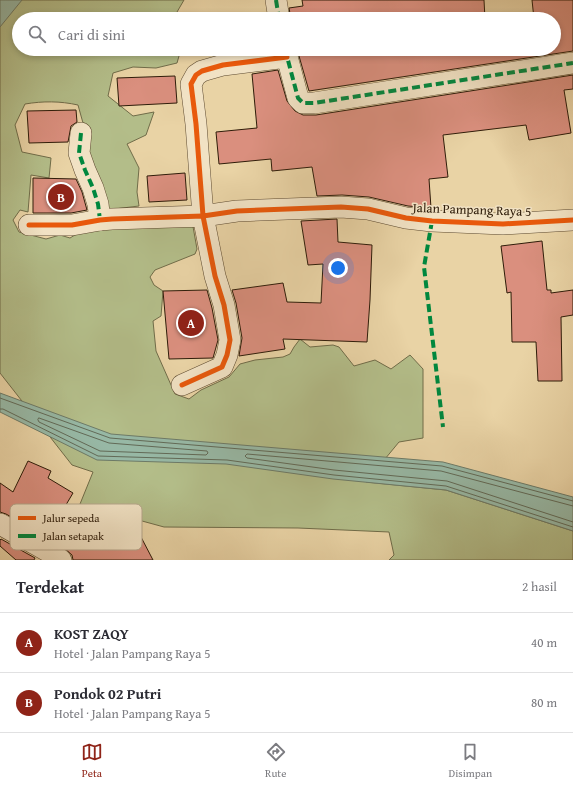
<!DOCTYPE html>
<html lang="id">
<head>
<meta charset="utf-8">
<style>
  :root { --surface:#fff; --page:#f2f2f3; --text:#2b2b33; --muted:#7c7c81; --line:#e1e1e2; --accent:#8f2418 }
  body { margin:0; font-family:"Gentium Book Plus",serif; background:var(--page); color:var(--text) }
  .you { position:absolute; left:338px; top:268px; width:14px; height:14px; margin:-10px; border:3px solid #fff; border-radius:50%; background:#1a73e8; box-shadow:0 0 0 6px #1a73e833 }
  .badge { display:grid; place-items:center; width:26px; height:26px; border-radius:50%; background:var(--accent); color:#fff; font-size:13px; font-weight:700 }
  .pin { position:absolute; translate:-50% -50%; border:2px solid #fff; box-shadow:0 1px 4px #0006 }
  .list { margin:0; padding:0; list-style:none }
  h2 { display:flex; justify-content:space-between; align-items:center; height:52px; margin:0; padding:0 16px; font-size:17px }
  h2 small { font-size:13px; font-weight:400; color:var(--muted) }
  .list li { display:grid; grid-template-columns:26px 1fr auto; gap:12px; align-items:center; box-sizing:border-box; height:60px; padding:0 16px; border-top:1px solid var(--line) }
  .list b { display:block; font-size:15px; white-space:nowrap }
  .list p { margin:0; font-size:13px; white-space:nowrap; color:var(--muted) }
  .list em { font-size:13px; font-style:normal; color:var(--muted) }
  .icon { flex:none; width:22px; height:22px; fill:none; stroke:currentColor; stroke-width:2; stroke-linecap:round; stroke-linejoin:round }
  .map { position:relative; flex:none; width:573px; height:560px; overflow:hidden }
  .search { position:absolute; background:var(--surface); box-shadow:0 2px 6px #0003; left:12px; right:12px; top:12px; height:44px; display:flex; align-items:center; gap:10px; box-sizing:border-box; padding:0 14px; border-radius:22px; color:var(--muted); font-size:15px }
  .sheet { height:172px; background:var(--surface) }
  nav { display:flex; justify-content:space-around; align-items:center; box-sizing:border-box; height:56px; border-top:1px solid var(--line); background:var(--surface); font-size:11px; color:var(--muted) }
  nav a { display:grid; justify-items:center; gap:2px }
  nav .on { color:var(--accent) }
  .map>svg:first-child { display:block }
  .green { fill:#b3bd89; stroke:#706c49 }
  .water { fill:#97b8a5; stroke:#6d7a67 }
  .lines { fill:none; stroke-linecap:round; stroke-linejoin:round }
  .shore { stroke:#626a57; stroke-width:1 }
  .building { fill:#da8f7e; stroke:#2e1c09 }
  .minor-casing { stroke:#5d4a30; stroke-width:22 }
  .minor { stroke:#f1e2c4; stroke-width:21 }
  .quiet { stroke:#00873e; stroke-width:4; stroke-dasharray:8 4; stroke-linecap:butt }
  .cycleway-casing { stroke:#f1e2c4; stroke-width:8 }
  .cycleway { stroke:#e8590c; stroke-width:5 }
  .labels { text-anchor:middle; stroke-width:3; stroke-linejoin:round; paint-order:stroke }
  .street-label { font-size:13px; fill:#2e1c09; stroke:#f1e2c4 }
  .key { fill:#f1e2c4; stroke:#b6a78c; stroke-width:1 }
  .key-label { font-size:11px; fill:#2e1c09 }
</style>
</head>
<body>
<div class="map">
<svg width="573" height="560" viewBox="0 0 573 560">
  <rect width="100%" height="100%" fill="#e9d3a5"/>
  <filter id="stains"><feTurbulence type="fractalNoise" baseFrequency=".005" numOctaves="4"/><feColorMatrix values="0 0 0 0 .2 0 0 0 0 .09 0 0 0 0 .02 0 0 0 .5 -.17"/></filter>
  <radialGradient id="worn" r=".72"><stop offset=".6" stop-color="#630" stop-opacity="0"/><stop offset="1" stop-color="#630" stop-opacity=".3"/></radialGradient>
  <path class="green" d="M2 0H184L177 12 179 19H19V49H181L177 63 156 68 133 67 113 73 108 96 133 116 154 112 146 135 127 144 139 168 137 192 139 206 106 210 87 157 90 133 83 123 78 105C60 101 43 101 25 104L15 125 22 152 51 158 49 178 31 175 28 212 20 210 13 220 19 232 46 239 60 235 70 238 83 230 192 221 197 249 195 254 155 270 150 277 154 285 163 291 161 316 153 321 156 351 175 394 189 399 201 390 229 377 240 364 255 360 283 357 290 354 294 347 300 339 310 347 333 345 339 347 354 366 375 360 391 369 410 355 423 369V438L399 442 366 482 446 490 573 531V560H389L394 555 389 532 298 528 164 527 80 504 93 472 72 465 0 373V2Z"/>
  <g class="water">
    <polygon points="0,0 22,0 0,27"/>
    <polygon points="0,393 111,434 443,462 573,497 573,531 446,490 333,479 226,464 97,460 0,412"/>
  </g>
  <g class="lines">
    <g class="shore">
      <polyline points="0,398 110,438 442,466 573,501"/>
      <polyline points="0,409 3,409 98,456 227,460 334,475 446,486 573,527"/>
      <polygon points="39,418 109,443 207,451 208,453 206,455 100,451 39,422 38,420"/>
      <polyline points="573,506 441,471 247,454 245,456 247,458 334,470 447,481 573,522"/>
    </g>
  </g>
  <g class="building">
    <polygon points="302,0 484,0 485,19 291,19 289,8 303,6"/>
    <polygon points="532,0 573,0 573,51 309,91 297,49 554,49 554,19 534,19"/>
    <polygon points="266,13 267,19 234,19 234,18"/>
    <polygon points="278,70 287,101 295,111 303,115 316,115 573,75 573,89 564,90 571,133 529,140 526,125 443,135 448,177 429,179 431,208 408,206 369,197 342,195 317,196 312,167 272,171 271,159 219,164 216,132 257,128 252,74"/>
    <polygon points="175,76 177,103 119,106 117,78"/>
    <polygon points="76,110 77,122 71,126 68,142 29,143 27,111"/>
    <polygon points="185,173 187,200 149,202 147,176"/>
    <polygon points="33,178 76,179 82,192 87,210 71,213 33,213"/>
    <polygon points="337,219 338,242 372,245 370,300 367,342 283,339 285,349 239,356 242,338 236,303 232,290 283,283 287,302 321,303 323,264 308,265 301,221"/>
    <polygon points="542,241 547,290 551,290 551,293 573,290 573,315 561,317 562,381 538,381 536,342 512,342 511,292 507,293 501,246"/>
    <polygon points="207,290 212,308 218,340 213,358 169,359 163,291"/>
    <polygon points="28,461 51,471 48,478 73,493 47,537 6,514 0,512 0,483 13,492"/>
    <polygon points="100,516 123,545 141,537 153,560 73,560 72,555 62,546"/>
    <polygon points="1,539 35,558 34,560 16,560 0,546 0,540"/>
  </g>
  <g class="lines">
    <g class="minor-casing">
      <g id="minor">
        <polyline points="276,0 279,19"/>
        <polyline points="285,49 298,98 303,103 314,103 573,63"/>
        <polyline points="287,57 223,65 202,71 196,75 191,84 196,124 203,216 237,211 341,207 368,209 406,218 432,221 503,224 573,220"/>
        <polyline points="81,133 79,153 85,170 93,188 98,204 100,220"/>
        <polyline points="29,225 72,225 100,220 112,219 203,216 215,276 224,305 230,340 227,355 222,367 182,385"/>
        <polyline points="0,524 51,553 61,560"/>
      </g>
    </g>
    <use href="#minor" class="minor"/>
    <g class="quiet">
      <polyline points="276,0 279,19"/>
      <polyline points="285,49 298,98 303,103 314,103 573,63"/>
      <polyline points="81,133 79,153 85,170 93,188 98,204 100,220"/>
      <polyline points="432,221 424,267 443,427"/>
    </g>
    <g class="cycleway-casing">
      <g id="cycleway">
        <polyline points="287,57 223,65 202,71 196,75 191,84 196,124 203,216 237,211 341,207 368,209 406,218 432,221 503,224 573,220"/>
        <polyline points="29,225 72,225 100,220 112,219 203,216 215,276 224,305 230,340 227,355 222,367 182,385"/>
      </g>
    </g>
    <use href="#cycleway" class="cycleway"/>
  </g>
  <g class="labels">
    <g class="street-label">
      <text transform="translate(472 209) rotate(2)" y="5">Jalan Pampang Raya 5</text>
    </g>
  </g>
  <rect x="10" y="504" width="132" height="46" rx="6" class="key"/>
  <rect x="18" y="516" width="18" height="4" fill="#e8590c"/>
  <rect x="18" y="534" width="18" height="4" fill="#00873e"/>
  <g class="key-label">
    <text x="43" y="522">Jalur sepeda</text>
    <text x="43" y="540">Jalan setapak</text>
  </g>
  <rect width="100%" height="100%" filter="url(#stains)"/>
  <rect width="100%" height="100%" fill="url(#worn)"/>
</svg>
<div class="you"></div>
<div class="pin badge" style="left:191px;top:323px">A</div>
<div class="pin badge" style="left:61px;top:197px">B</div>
<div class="search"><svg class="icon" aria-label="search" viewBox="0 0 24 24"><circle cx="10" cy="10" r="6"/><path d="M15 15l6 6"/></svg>Cari di sini</div>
</div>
<section class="sheet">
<h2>Terdekat<small>2 hasil</small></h2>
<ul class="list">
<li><span class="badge">A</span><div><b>KOST ZAQY</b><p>Hotel · Jalan Pampang Raya 5</p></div><em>40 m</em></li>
<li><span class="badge">B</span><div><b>Pondok 02 Putri</b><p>Hotel · Jalan Pampang Raya 5</p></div><em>80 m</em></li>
</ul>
</section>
<nav>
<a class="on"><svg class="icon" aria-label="map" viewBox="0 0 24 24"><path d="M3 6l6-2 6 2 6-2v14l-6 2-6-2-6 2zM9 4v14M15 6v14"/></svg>Peta</a>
<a><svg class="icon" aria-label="directions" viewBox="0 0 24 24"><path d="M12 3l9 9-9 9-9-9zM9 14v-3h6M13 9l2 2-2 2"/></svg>Rute</a>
<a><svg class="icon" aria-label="saved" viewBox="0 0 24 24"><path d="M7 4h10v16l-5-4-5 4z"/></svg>Disimpan</a>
</nav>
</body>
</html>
